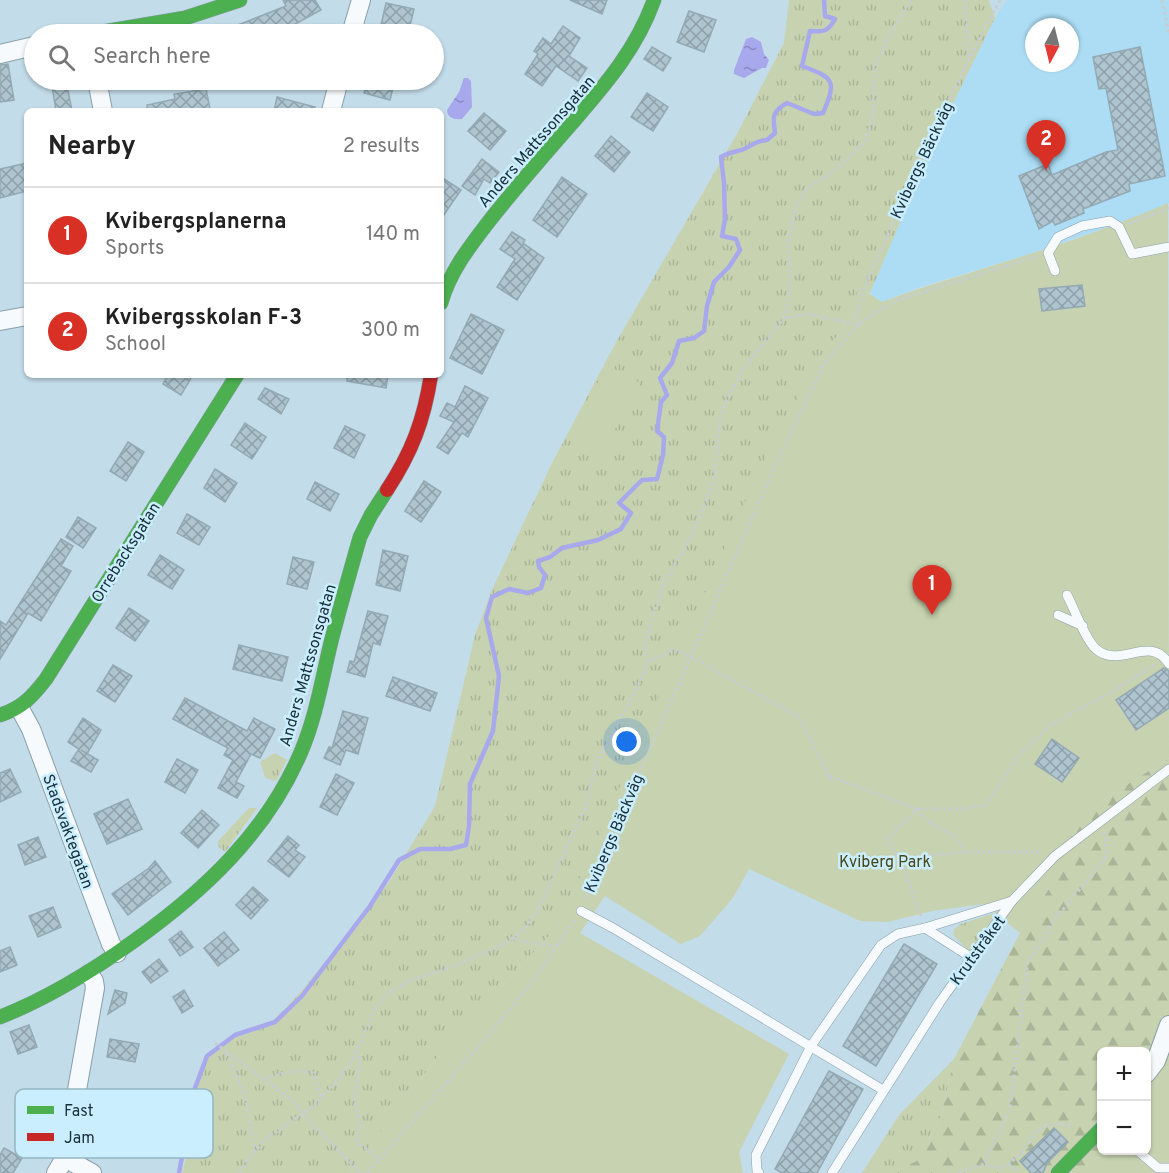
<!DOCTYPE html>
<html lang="en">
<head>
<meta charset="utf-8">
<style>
  :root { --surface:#fff; --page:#f2f2f2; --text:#222; --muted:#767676; --line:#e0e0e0; --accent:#d93025 }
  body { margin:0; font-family:Overpass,sans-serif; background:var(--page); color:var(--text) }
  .controls { position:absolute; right:18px; bottom:18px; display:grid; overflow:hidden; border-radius:9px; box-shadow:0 2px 4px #0004 }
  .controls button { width:54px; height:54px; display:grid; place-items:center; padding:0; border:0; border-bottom:2px solid var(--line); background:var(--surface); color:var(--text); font:30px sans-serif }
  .compass { position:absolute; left:1025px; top:18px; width:54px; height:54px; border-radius:50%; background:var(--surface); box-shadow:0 2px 4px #0004; rotate:187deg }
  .you { position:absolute; left:627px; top:742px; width:21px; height:21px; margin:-15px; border:4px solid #fff; border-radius:50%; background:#1a73e8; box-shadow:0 0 0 9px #1a73e833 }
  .badge { display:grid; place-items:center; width:39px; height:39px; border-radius:50%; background:var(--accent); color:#fff; font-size:20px; font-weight:700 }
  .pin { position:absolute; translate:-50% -50px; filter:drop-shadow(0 2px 3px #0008) }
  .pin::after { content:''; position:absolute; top:32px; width:21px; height:18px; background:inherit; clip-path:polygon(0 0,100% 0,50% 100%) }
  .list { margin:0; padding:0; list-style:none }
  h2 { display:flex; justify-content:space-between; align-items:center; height:78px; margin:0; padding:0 24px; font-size:26px }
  h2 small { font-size:20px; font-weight:400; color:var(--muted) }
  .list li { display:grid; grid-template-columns:39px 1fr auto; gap:18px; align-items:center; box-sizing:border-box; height:96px; padding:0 24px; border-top:2px solid var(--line) }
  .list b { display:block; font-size:22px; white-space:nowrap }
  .list p { margin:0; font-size:20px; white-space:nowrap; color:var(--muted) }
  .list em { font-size:20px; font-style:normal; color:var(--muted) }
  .icon { flex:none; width:33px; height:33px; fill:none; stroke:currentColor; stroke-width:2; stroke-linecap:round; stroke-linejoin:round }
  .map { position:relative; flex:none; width:1169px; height:1173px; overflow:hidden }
  .search { position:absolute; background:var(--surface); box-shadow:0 2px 4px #0004; left:24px; top:24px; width:420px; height:66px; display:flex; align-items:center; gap:15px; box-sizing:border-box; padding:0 21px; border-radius:33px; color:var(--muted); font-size:22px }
  .panel { position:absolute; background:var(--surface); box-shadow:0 2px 4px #0004; left:24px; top:108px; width:420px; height:270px; border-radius:9px }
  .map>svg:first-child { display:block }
  .built { fill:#acddf4; fill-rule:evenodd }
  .grass { fill:url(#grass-tufts) }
  .forest { fill:url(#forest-firs) }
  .park { fill:#c7d3b0 }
  .water { fill:url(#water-ripples) }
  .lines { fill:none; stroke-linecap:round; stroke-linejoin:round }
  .stream { stroke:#a8a8ed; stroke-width:4.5 }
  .building { fill:url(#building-cross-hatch); stroke:#93a9b3; stroke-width:1.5 }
  .lane-casing { stroke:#899fa9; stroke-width:10 }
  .street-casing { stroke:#899fa9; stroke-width:20 }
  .fast-casing { stroke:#899fa9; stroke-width:15 }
  .jam-casing { stroke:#899fa9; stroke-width:15 }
  .path { stroke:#c6ced2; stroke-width:3; stroke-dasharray:3 3; stroke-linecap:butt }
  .lane { stroke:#f6fafc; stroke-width:9 }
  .street { stroke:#f6fafc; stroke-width:18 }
  .fast { stroke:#4caf50; stroke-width:14 }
  .jam { stroke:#c62828; stroke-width:14 }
  .labels { text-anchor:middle; stroke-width:5; stroke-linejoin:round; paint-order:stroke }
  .street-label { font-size:16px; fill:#172f39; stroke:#cbeefe }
  .park-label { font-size:16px; fill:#474617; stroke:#cbeefe }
  .key { fill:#cbeefe; stroke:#95b5c3; stroke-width:1.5 }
  .key-label { font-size:16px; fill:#172f39 }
</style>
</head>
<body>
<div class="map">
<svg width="1169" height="1173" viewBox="0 0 1169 1173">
  <defs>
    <pattern id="grass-tufts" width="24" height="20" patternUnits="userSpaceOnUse" patternTransform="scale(1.5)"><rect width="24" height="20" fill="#c7d3b0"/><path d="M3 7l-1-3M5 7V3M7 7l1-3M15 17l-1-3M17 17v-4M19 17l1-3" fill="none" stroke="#aab598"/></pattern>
    <pattern id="forest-firs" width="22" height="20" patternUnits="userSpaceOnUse" patternTransform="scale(1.5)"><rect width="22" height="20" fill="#c7d3b0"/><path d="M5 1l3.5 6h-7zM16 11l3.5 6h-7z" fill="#aab598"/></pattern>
    <pattern id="water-ripples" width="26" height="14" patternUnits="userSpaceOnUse" patternTransform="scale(1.5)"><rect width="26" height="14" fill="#a8a8ed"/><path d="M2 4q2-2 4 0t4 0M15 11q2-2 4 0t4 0" fill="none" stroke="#8889c1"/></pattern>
    <pattern id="building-cross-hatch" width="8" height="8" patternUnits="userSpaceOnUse" patternTransform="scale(1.5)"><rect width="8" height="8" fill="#aec5cf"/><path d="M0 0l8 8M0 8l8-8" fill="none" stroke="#8da0a9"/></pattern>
  </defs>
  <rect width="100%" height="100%" fill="#c3dce9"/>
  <path class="built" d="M1007 0H1169V203L1125 221 1029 254 923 286 881 302 870 293 936 138 995 18ZM1034 27H1070V63H1034Z"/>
  <g class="grass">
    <polygon points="789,0 989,0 995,18 936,138 870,293 859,288 848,323 817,361 705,597 559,925 438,1056 350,1173 182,1173 187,1155 200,1076 208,1058 233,1038 267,1027 300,993 389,882 435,806 475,635 491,592 551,465 615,344 738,132 784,43"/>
    <polygon points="275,753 287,760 276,781 265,778 260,762"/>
    <polygon points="249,808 257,808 225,852 218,846 218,841"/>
    <polygon points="994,913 996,919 971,953 953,935 954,929 961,924"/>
    <polygon points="954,1059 941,1116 917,1161 890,1173 862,1173 899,1115"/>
  </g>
  <polygon class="forest" points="1169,758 1169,1066 1147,1095 1146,1052 1102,1052 1102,1151 1083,1173 890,1173 917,1161 941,1116 954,1059 1020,933 1054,881 1079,852 1076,822 1109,796"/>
  <g class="park">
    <path d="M1168 203 1169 758 1109 796 1076 822 1079 852 1054 881 1020 933 984 904 932 911 888 922 860 921 749 869 733 898 700 936 681 944 605 896 580 933 789 1054 739 1152 743 1173H350L438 1056 559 925 758 472 817 361 848 323 859 287 882 302C919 288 957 277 995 265 1054 247 1112 227 1168 203Z"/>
    <polygon points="607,365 640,383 600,457 568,440"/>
    <polygon points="1169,1066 1169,1173 1083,1173 1102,1151 1146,1150 1147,1095"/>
  </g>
  <g class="water">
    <polygon points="752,37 761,42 764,54 769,60 766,68 762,68 744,78 734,74 734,70 746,39"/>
    <path d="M464 78H468L471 81 472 107 462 119C455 120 447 118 447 110L459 92Z"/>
  </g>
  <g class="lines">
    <path class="stream" d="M179 1173 195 1088 207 1056 235 1035 275 1022 302 996 370 906 399 860 420 849H450L466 845 469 826 470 784 493 731 499 676 486 618 492 597 509 589 528 593 541 588 545 575 539 567 538 561 550 557 562 548 598 540 621 529 631 513 619 503 642 480 657 479 663 455 664 437 657 431 661 402 667 395 660 378 672 363 679 341 694 338 704 331 707 306 714 282 729 267 740 250 736 239 722 236 725 219 724 183 721 157C729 152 736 152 744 149 753 145 757 140 767 140L775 133C773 117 771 112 787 103L814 114 823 113C837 80 834 78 802 66L810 31C823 32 828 32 835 19L825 16 824 0"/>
  </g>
  <g class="building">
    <polygon points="283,0 315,0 321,10 277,34 215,34 286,6"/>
    <polygon points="570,0 607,0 602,14"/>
    <polygon points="386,3 414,9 408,34 379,34"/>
    <polygon points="689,11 716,20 704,52 677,42"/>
    <polygon points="563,26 580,38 569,56 587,68 578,81 556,66 542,86 525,74 538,54 534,51 543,38 551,44"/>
    <polygon points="652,47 671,58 663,71 644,59"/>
    <polygon points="1140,47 1165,176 1129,184 1130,191 1083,209 1084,213 1055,225 1053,221 1039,229 1019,176 1048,164 1052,175 1106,152 1118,150 1106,88 1099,89 1093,57"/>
    <polygon points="8,64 14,100 0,102 0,65"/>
    <polygon points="51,80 66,80 72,111 56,111"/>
    <polygon points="367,80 395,80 390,100 364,93"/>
    <polygon points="206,89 210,109 199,111 147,111 147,105 175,99 174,94"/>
    <polygon points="647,93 668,107 653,131 631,117"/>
    <polygon points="277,97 315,107 315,111 274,111"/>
    <polygon points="484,113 506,131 490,150 468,131"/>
    <polygon points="611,136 630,152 614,172 595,156"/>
    <polygon points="482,159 499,172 490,183 484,179 475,195 462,186"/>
    <polygon points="27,163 27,191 0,198 0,169"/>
    <polygon points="441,177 461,190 441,219"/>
    <polygon points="562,177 587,194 557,237 533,220"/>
    <polygon points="512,232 525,240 523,243 544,258 517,300 497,287 515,259 500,249"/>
    <polygon points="1082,285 1085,306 1042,311 1039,289"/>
    <polygon points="471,314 504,330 482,374 450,358"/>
    <polygon points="168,375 193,375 181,395 163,384"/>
    <polygon points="347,375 388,375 386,388 347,381"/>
    <polygon points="465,386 488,398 468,437 462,433 448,454 437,447 454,422 440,416 447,403 455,407"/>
    <polygon points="265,388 289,399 281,414 258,399"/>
    <polygon points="245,423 266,437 252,459 231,445"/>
    <polygon points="345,426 365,435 354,458 334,448"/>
    <polygon points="128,442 144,452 126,481 110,471"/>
    <polygon points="215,469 237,483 225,502 204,488"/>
    <polygon points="424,481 441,492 421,522 405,511"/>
    <polygon points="315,482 339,494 330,511 307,499"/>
    <polygon points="187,514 210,527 199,545 177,533"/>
    <polygon points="78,517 96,528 83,548 66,537"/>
    <polygon points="61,539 73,546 61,566 71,571 41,621 28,613 0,659 0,621 6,625"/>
    <polygon points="383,550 408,556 400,591 376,585"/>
    <polygon points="160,555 184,570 172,589 148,575"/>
    <polygon points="293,557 314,562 307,589 287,584"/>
    <polygon points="129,608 149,621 135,641 116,628"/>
    <polygon points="368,611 388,616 380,645 373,643 365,677 347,672 350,661 354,662"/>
    <polygon points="239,645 288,657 282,681 233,669"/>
    <polygon points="113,665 132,676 115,702 97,691"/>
    <polygon points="1164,668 1169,671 1169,708 1136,730 1116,700"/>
    <polygon points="393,677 437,693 430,711 386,696"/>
    <polygon points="185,698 247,731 254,718 275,729 260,758 251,754 236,782 244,786 237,798 218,788 233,760 224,755 228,748 173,719"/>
    <polygon points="343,711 368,718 358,754 346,750 340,765 324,758 329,747 332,748"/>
    <polygon points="83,718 101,730 87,754 81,750 98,760 91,772 71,761 79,749 68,742"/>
    <polygon points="1052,739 1079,758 1062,782 1035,764"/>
    <polygon points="177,759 198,770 185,793 165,782"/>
    <polygon points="10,769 21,792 0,802 0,773"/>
    <polygon points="336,774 354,783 337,815 320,807"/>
    <polygon points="128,799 142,829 107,844 94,814"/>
    <polygon points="202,810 219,825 198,848 181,833"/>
    <polygon points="288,836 299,845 295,850 305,857 289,877 268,861"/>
    <polygon points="38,837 46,857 25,865 18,845"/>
    <polygon points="155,861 171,882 128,915 112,894 149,868"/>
    <polygon points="253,887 268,900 251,919 236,905"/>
    <polygon points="53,907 61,927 38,937 29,916"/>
    <polygon points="181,931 193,947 180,956 169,940"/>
    <polygon points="224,932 239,950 218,966 204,948"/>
    <polygon points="904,944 937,964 876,1066 843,1046"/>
    <polygon points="10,947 17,965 0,972 0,951"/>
    <polygon points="159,959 168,971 151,983 142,972"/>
    <polygon points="115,990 127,993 125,1003 108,1014"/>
    <polygon points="184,990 193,1006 182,1013 173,997"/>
    <polygon points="29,1025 37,1047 18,1054 10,1032"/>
    <polygon points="110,1039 139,1044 135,1062 107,1057"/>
    <polygon points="829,1071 863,1089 817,1173 782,1173 775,1169"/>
    <polygon points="1054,1128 1068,1142 1047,1163 1043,1173 1031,1173 1020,1161"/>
    <polygon points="4,1148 22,1158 13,1173 0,1173 0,1155"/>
  </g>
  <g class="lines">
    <g class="lane-casing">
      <g id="lane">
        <polyline points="1055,271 1048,253 1058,237 1082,226 1110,221 1119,227 1132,254 1169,247"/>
        <path d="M1067 595C1074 608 1086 641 1096 649 1120 670 1150 633 1169 664"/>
        <polyline points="1058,615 1083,626"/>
        <polyline points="581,911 613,928 883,1090"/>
        <polyline points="925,928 1012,901"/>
        <polyline points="1137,1150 1158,1168 1169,1168"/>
        <polyline points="759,1173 757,1171 756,1155 811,1046 881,945 898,934 925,928 972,958"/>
        <polyline points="832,1173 940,1002 1012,901 1055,856 1169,769"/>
      </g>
    </g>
    <g class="street-casing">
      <g id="street">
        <polyline points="351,34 361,0"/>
        <polyline points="0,54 34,46"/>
        <polyline points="97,80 103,111"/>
        <polyline points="331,111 339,80"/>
        <polyline points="0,321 27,316"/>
        <polyline points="20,709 31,729 111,944 117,953"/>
        <polyline points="1146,1074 1156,1061 1169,1025"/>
        <polyline points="65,1158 92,1173"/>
        <polyline points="56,1173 65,1158 95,988 94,981 89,974"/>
      </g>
    </g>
    <g class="fast-casing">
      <g id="fast">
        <polyline points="90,34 185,18 240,0"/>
        <path d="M441 303C450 271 470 246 490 220 516 187 545 154 573 122 606 84 637 48 654 0"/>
        <path d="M0 715C22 708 32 697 46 679L237 375"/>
        <path d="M0 1017C49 998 92 971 134 941 204 891 267 832 301 752 316 717 322 679 331 642 340 607 350 572 360 537L371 515 387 490"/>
        <polyline points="1058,1173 1102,1128"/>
      </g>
    </g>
    <g class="jam-casing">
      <path id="jam" d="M387 490C412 452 424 420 431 375"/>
    </g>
    <g class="path">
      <polyline points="965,0 969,56"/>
      <polyline points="1162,0 1169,34"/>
      <polyline points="1129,224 1169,208"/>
      <polyline points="784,318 810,314 858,325"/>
      <polyline points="858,325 856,319 861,294 954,89 1000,0"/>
      <polyline points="648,662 645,651 650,624 665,581 691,537 714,482 720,419 727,398 743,369 784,318 790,288 788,240 796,208 806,189 829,175 865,142 873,117 873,85 877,62 887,40 911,0"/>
      <polyline points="829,776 917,809 963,809 986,805 1016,759 1049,726 1110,693 1154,665"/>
      <polyline points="900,858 966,852"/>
      <polyline points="585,900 598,867 776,464 825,362 858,325 877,311 898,300 1038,256"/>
      <polyline points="921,916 900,858 889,845 888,838 917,809 922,817 956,838 966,852 1042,852"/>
      <polyline points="514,938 530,943 558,946"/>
      <polyline points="215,1043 291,1099 309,1121 361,1173"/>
      <polyline points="356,1051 360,1059 354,1102 357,1109 359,1121 357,1139 361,1145 380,1159"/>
      <polyline points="226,1053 245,1095 255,1152"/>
      <path d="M264 1080C281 1072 295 1069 313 1073L321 1096"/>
      <polyline points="985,1165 998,1168 1008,1165 1013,1166 1015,1173"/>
      <polyline points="1008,1165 1027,1147 1037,1130 1054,1123 1074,1127"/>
      <polyline points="240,1173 247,1160 267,1138 313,1107 338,1080 352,1061 376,1008 389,993 409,981 460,964 506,943 524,929 537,912 586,806 595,766 641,680 648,662 672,650 682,652 799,717 831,780"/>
      <path d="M368 1173C438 1089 517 1012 575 919"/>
      <polyline points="958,1173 984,1164 1010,1108 1028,960 1045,938 1050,925 1105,859 1106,840 1103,832"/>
    </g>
    <use href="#lane" class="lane"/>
    <use href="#street" class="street"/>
    <use href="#fast" class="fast"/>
    <use href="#jam" class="jam"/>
  </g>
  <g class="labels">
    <g class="street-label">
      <text transform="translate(536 141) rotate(-49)" y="6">Anders Mattssonsgatan</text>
      <text transform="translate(921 160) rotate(-65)" y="6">Kvibergs Bäckväg</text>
      <text transform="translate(125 552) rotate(-58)" y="6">Orrebacksgatan</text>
      <text transform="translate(307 665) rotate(-74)" y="6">Anders Mattssonsgatan</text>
      <text transform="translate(69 831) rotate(70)" y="6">Stadsvaktegatan</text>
      <text transform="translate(613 833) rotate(-67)" y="6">Kvibergs Bäckväg</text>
      <text transform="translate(977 950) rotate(-54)" y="6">Krutstråket</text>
    </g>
    <g class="park-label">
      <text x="885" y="867">Kviberg Park</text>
    </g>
  </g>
  <rect x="15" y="1089" width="198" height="69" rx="9" class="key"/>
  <rect x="27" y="1106" width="27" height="8" fill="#4caf50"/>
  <rect x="27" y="1133" width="27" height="8" fill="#c62828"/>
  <g class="key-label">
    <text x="64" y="1116">Fast</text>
    <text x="64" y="1143">Jam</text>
  </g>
</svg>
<div class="controls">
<button>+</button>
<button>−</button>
</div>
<svg class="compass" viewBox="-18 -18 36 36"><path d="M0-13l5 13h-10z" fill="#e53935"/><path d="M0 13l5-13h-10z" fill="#767676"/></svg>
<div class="you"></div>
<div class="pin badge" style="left:932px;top:615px">1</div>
<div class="pin badge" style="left:1046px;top:170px">2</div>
<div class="search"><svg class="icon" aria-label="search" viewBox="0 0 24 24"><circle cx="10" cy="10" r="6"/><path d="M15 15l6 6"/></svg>Search here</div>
<section class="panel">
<h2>Nearby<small>2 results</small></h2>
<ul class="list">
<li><span class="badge">1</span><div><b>Kvibergsplanerna</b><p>Sports</p></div><em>140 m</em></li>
<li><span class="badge">2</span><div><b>Kvibergsskolan F-3</b><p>School</p></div><em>300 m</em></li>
</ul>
</section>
</div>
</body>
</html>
